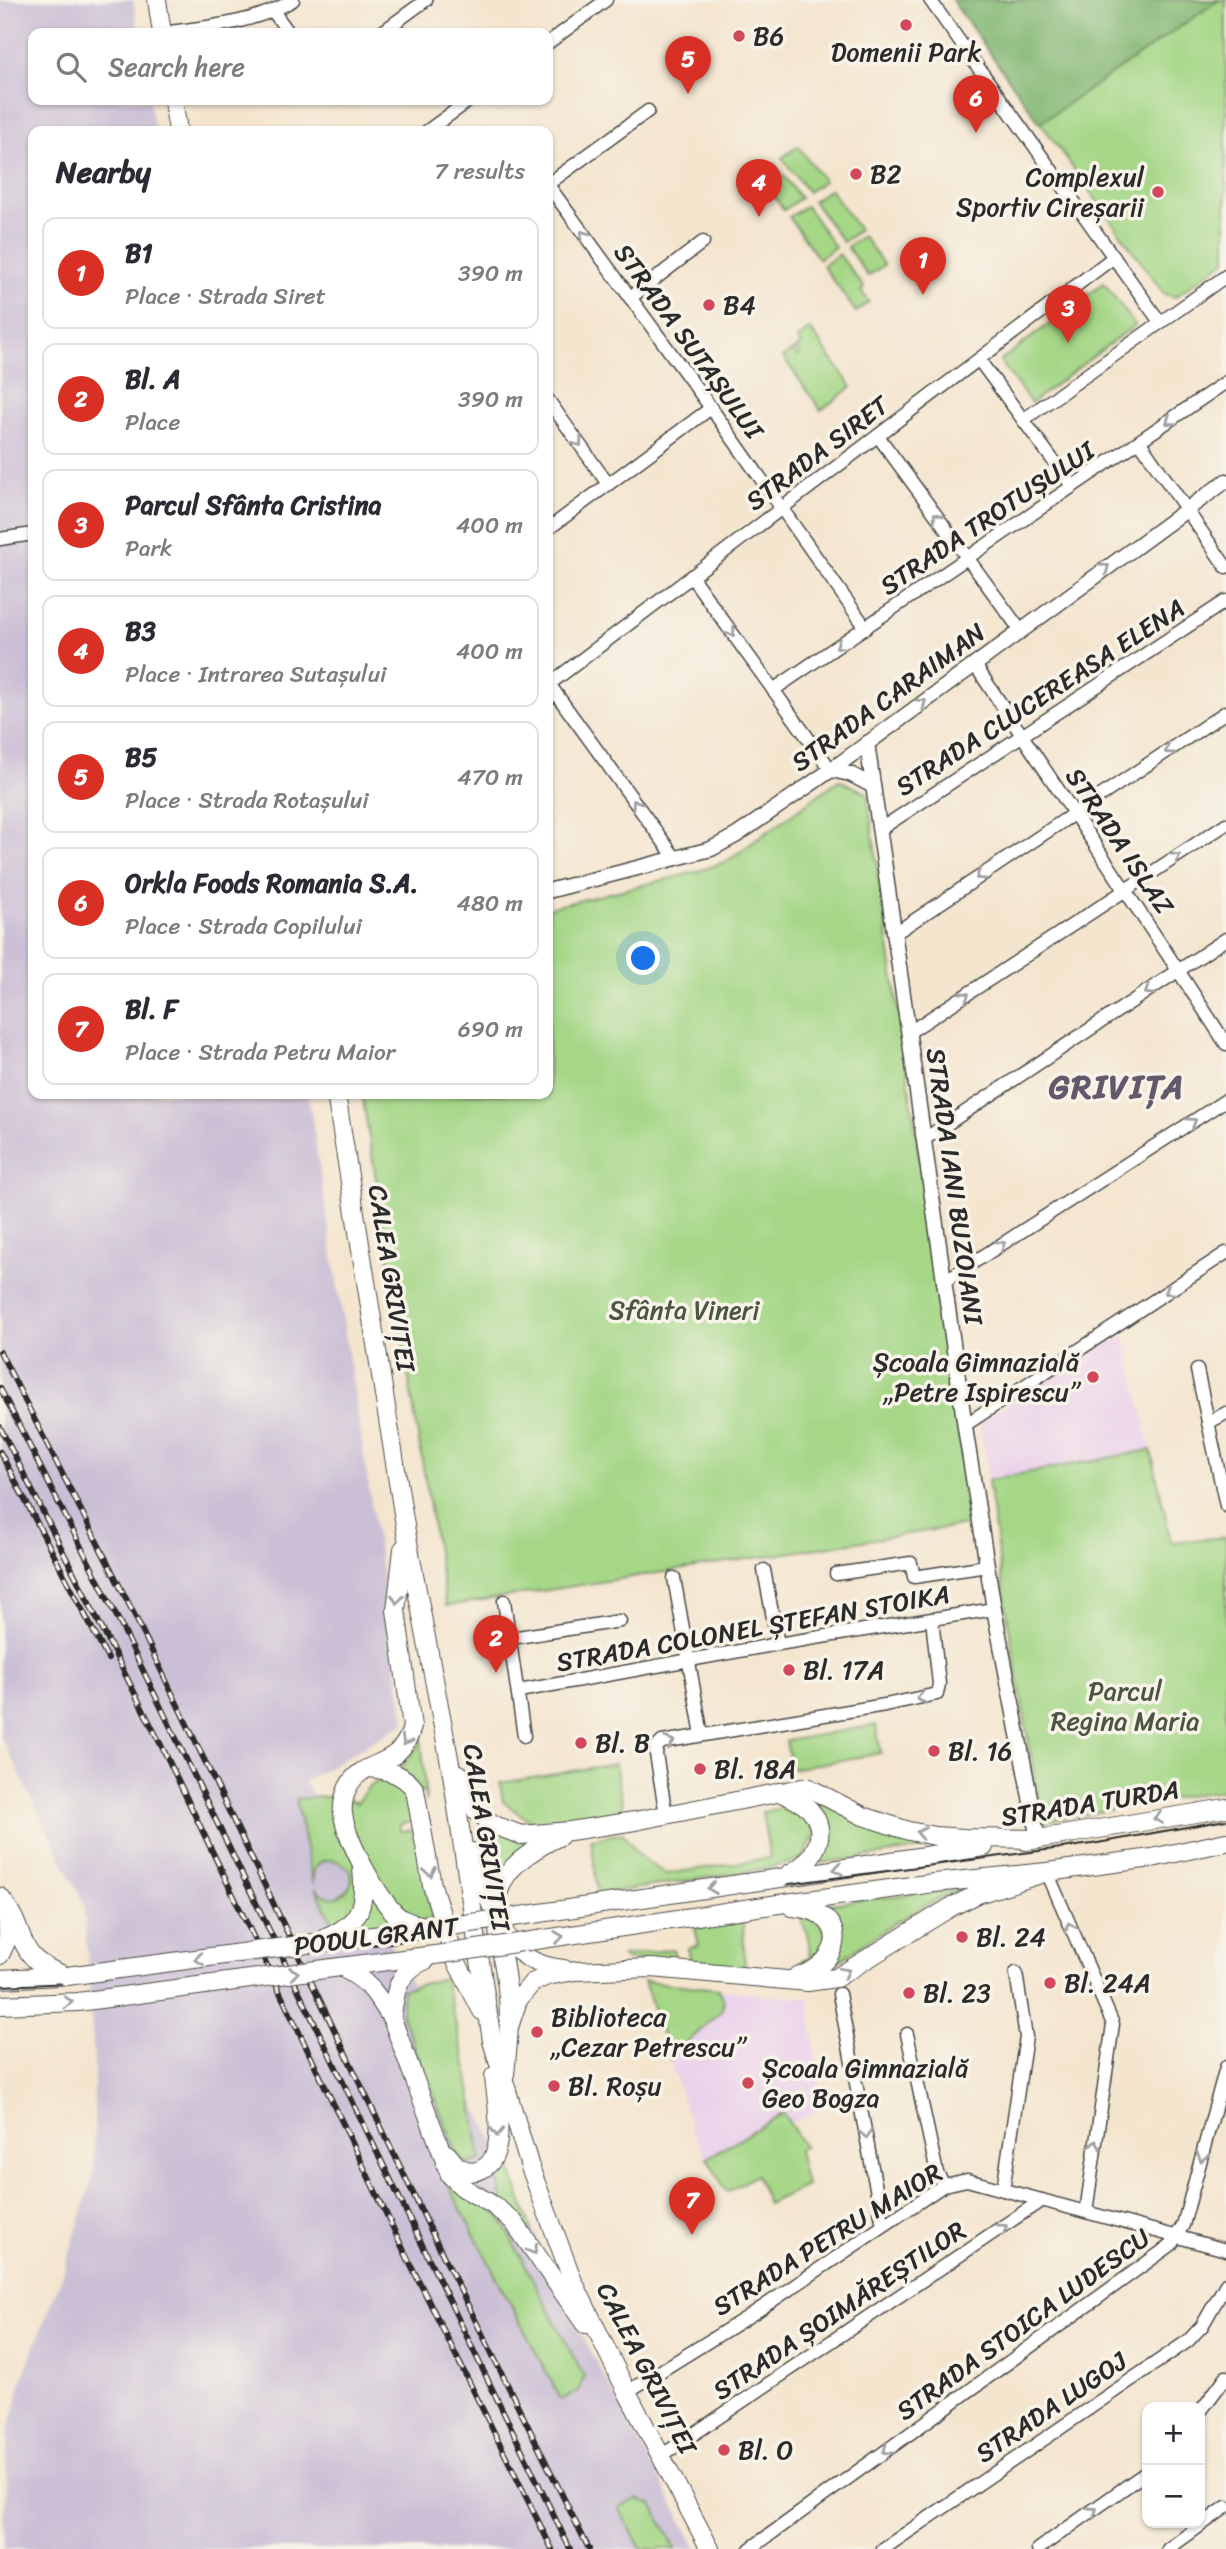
<!DOCTYPE html>
<html lang="en">
<head>
<meta charset="utf-8">
<style>
  :root { --surface:#fff; --page:#f2f2f3; --text:#2b2b33; --muted:#7c7c81; --line:#e1e1e2; --accent:#d93025 }
  body { margin:0; font-family:Sriracha,sans-serif; background:var(--page); color:var(--text) }
  .controls { position:absolute; right:21px; bottom:21px; display:grid; overflow:hidden; border-radius:14px; box-shadow:0 2px 5px #0004 }
  .controls button { width:63px; height:63px; display:grid; place-items:center; padding:0; border:0; border-bottom:2px solid var(--line); background:var(--surface); color:var(--text); font:35px sans-serif }
  .you { position:absolute; left:644px; top:959px; width:24px; height:24px; margin:-18px; border:5px solid #fff; border-radius:50%; background:#1a73e8; box-shadow:0 0 0 10px #1a73e833 }
  .badge { display:grid; place-items:center; width:46px; height:46px; border-radius:50%; background:var(--accent); color:#fff; font-size:23px; font-weight:700 }
  .pin { position:absolute; translate:-50% -58px; filter:drop-shadow(0 2px 4px #0008) }
  .pin::after { content:''; position:absolute; top:37px; width:24px; height:21px; background:inherit; clip-path:polygon(0 0,100% 0,50% 100%) }
  .list { margin:0; padding:0; list-style:none }
  h2 { display:flex; justify-content:space-between; align-items:center; height:91px; margin:0; padding:0 28px; font-size:30px }
  h2 small { font-size:23px; font-weight:400; color:var(--muted) }
  .list li { display:grid; grid-template-columns:46px 1fr auto; gap:21px; align-items:center; box-sizing:border-box; height:112px; margin:0 14px 14px; padding:0 14px; border:2px solid var(--line); border-radius:14px }
  .list b { display:block; font-size:26px; white-space:nowrap }
  .list p { margin:0; font-size:23px; white-space:nowrap; color:var(--muted) }
  .list em { font-size:23px; font-style:normal; color:var(--muted) }
  .icon { flex:none; width:38px; height:38px; fill:none; stroke:currentColor; stroke-width:2; stroke-linecap:round; stroke-linejoin:round }
  .map { position:relative; flex:none; width:1226px; height:2549px; overflow:hidden }
  .search { position:absolute; background:var(--surface); box-shadow:0 2px 5px #0004; left:28px; top:28px; width:525px; height:77px; display:flex; align-items:center; gap:18px; box-sizing:border-box; padding:0 24px; border-radius:14px; color:var(--muted); font-size:26px }
  .panel { position:absolute; background:var(--surface); box-shadow:0 2px 5px #0004; left:28px; top:126px; width:525px; height:973px; border-radius:14px }
  .map>svg:first-child { display:block }
  .built { fill:#ebd1eb }
  .industrial { fill:#cbbfd5 }
  .green { fill:#a5d787; stroke:#688159; stroke-width:2 }
  .forest { fill:#84b874; stroke:#587250; stroke-width:2 }
  .lines { fill:none; stroke-linecap:round; stroke-linejoin:round }
  .minor-casing { stroke:#494744; stroke-width:15 }
  .tertiary-casing { stroke:#494744; stroke-width:17 }
  .primary-casing { stroke:#494744; stroke-width:20 }
  .minor { stroke:#fff; stroke-width:12 }
  .tertiary { stroke:#fff; stroke-width:14 }
  .primary { stroke:#fff; stroke-width:18 }
  .tram { stroke:#2b2b2b; stroke-width:2 }
  .rail-casing { stroke:#2b2b2b; stroke-width:6 }
  .rail { stroke:#f7f3e8; stroke-width:3.5; stroke-dasharray:10; stroke-linecap:butt }
  .primary-bridge-casing { stroke:#494744; stroke-width:20; stroke-linecap:butt }
  .primary-bridge { stroke:#fff; stroke-width:18 }
  .oneway { stroke:#a0a0a0 }
  .poi-dot { fill:#d1495b; stroke:#f7f3e8; stroke-width:2.5 }
  .labels { text-anchor:middle; stroke-width:7; stroke-linejoin:round; paint-order:stroke }
  .poi-label { font-size:26px; fill:#2b2b2b; stroke:#f7f3e8; text-anchor:start }
  .street-label { font-size:26px; fill:#2b2b2b; stroke:#f7f3e8 }
  .park-label { font-size:26px; fill:#4a5642; stroke:#f7f3e8 }
  .district-label { font-size:33px; font-weight:bold; letter-spacing:2px; fill:#64586c; stroke:#f7f3e8 }
</style>
</head>
<body>
<div class="map">
<svg width="1226" height="2549" viewBox="0 0 1226 2549">
  <rect width="100%" height="100%" fill="#f7f3e8"/>
  <filter id="ink" filterUnits="userSpaceOnUse"><feTurbulence type="fractalNoise" baseFrequency=".0143" numOctaves="2"/><feDisplacementMap in="SourceGraphic" scale="14" xChannelSelector="R" yChannelSelector="G"/><feConvolveMatrix kernelMatrix="1 2 1 2 8 2 1 2 1" color-interpolation-filters="sRGB"/></filter>
  <filter id="wash" filterUnits="userSpaceOnUse"><feTurbulence type="fractalNoise" baseFrequency=".00686" numOctaves="4" result="noise"/><feDisplacementMap in="SourceGraphic" scale="28" xChannelSelector="R" yChannelSelector="G"/><feGaussianBlur stdDeviation="1.57" result="paint"/><feColorMatrix in="noise" values="0 0 0 0 0 0 0 0 0 0 0 0 0 0 0 0 0 1.4 0 .05"/><feComposite in="paint" operator="in"/></filter>
  <g filter="url(#wash)">
    <rect width="100%" height="100%" fill="#f4e5cf"/>
    <g class="built">
      <polygon points="1124,1334 1151,1450 988,1480 980,1421"/>
      <polygon points="644,1981 772,1996 809,1997 821,2108 790,2124 804,2146 798,2150 806,2186 768,2204 756,2175 727,2192 688,2125 690,2123"/>
    </g>
    <polygon class="industrial" points="0,0 133,0 139,33 33,33 33,100 149,100 155,131 33,131 33,1094 308,1094 405,1722 305,1781 497,2146 568,2310 697,2549 3,2549 8,2435 22,2379 63,2274 94,2173 94,2059 84,1904 0,1735"/>
    <g class="green">
      <polygon points="952,0 1226,0 1226,260 1175,297 1164,294"/>
      <polygon points="798,146 824,181 808,192 782,158"/>
      <polygon points="775,164 800,198 784,210 759,175"/>
      <polygon points="830,189 859,230 843,242 813,201"/>
      <polygon points="806,206 835,247 819,259 789,217"/>
      <polygon points="863,236 884,265 868,276 847,247"/>
      <polygon points="839,254 864,288 861,291 869,302 856,312 823,266"/>
      <polygon points="1104,283 1135,325 1031,403 1000,361"/>
      <polygon points="810,329 852,387 821,410 783,357 793,350 797,356 800,354 796,349 801,345 797,339"/>
      <polygon points="839,780 867,793 972,1524 446,1606 362,1094 548,1094 548,908 696,872 727,861"/>
      <polygon points="1151,1450 1171,1542 1226,1537 1226,1789 1042,1822 1006,1609 988,1480"/>
      <polygon points="876,1725 881,1753 791,1769 786,1741"/>
      <polygon points="421,1732 426,1802 424,1793 401,1768 418,1746"/>
      <polygon points="615,1764 624,1812 536,1825 503,1802 500,1783"/>
      <path d="M387 1780 406 1788 415 1822 400 1824V1831L416 1830 432 1919 363 1930 333 1922 315 1888C323 1897 335 1902 345 1892 372 1866 308 1839 313 1884L296 1799 337 1796 358 1803C364 1790 372 1781 387 1780Z"/>
      <polygon points="808,1796 946,1846 820,1863 817,1859"/>
      <polygon points="789,1807 802,1810 815,1833 804,1857 790,1863 746,1872 598,1894 591,1839 623,1833 640,1857 666,1874 770,1858 762,1812"/>
      <polygon points="489,1828 531,1841 498,1878"/>
      <polygon points="966,1888 938,1899 896,1922 830,1967 827,1912 830,1904"/>
      <path d="M799 1916 818 1921 826 1934V1948L804 1969 802 1960 809 1958C811 1943 806 1928 799 1916Z"/>
      <polygon points="743,1922 745,1970 691,1963 688,1948 699,1945 695,1928"/>
      <polygon points="673,1949 676,1960 673,1962 624,1959 622,1956"/>
      <polygon points="444,1978 467,2069 481,2160 468,2164 458,2156 401,2013 403,1989"/>
      <polygon points="644,1981 718,1989 724,2002 721,2011 670,2059"/>
      <polygon points="783,2113 804,2146 798,2150 806,2186 768,2204 756,2175 727,2192 707,2158"/>
      <polygon points="507,2159 531,2229 527,2231 504,2206 496,2171 501,2160"/>
      <polygon points="441,2171 499,2215 584,2377 579,2391 561,2400"/>
      <polygon points="637,2499 653,2505 676,2549 641,2549 619,2508"/>
    </g>
    <polygon class="forest" points="952,0 1219,0 1040,123"/>
  </g>
  <g filter="url(#ink)">
    <g class="lines">
      <g class="minor-casing">
        <g id="minor">
          <polyline points="930,0 1160,322"/>
          <polyline points="273,11 289,33"/>
          <path d="M162 33C205 27 255 24 293 0"/>
          <polyline points="381,33 426,0"/>
          <polyline points="548,43 606,0"/>
          <polyline points="427,131 470,100"/>
          <polyline points="548,184 648,111"/>
          <polyline points="548,185 711,408 866,628"/>
          <polyline points="630,298 703,242"/>
          <polyline points="979,360 1072,486"/>
          <polyline points="548,400 608,484"/>
          <polyline points="1023,420 1226,276"/>
          <polyline points="878,436 1021,631"/>
          <polyline points="1140,442 1226,567"/>
          <polyline points="548,529 711,408"/>
          <polyline points="0,539 33,534"/>
          <polyline points="691,576 831,770"/>
          <path d="M975 665C1059 791 1144 917 1226 1044"/>
          <polyline points="549,684 676,859"/>
          <polyline points="548,685 1114,257"/>
          <polyline points="773,690 1226,382"/>
          <polyline points="879,830 1226,601"/>
          <polyline points="894,934 1226,712"/>
          <polyline points="908,1033 1226,824"/>
          <polyline points="923,1140 1226,939"/>
          <polyline points="943,1282 1226,1100"/>
          <polyline points="1197,1370 1226,1506"/>
          <polyline points="1208,1423 1226,1413"/>
          <polyline points="965,1425 1226,1253"/>
          <polyline points="764,1570 778,1644"/>
          <polyline points="836,1574 911,1563 914,1577 987,1566"/>
          <polyline points="674,1578 702,1735"/>
          <polyline points="504,1601 524,1736"/>
          <polyline points="511,1638 620,1621"/>
          <polyline points="519,1691 778,1644 994,1609"/>
          <polyline points="666,1815 656,1754 657,1747 662,1742 885,1705 937,1694 939,1684 932,1619"/>
          <polyline points="1047,1872 1113,2024 1086,2212"/>
          <polyline points="839,1994 883,2225"/>
          <polyline points="907,2034 937,2173 944,2185"/>
          <polyline points="1003,2190 1026,2037 1016,1973"/>
          <polyline points="627,2392 754,2313 944,2185 967,2180 1226,2250"/>
          <polyline points="1200,2412 1226,2377"/>
          <polyline points="661,2456 1042,2200"/>
          <polyline points="750,2549 1171,2245 1183,2225 1226,2067"/>
          <polyline points="883,2549 1188,2341 1202,2326 1226,2284"/>
          <polyline points="1038,2549 1147,2472"/>
          <polyline points="1168,2549 1226,2507"/>
        </g>
      </g>
      <g class="tertiary-casing">
        <g id="tertiary">
          <polyline points="867,743 966,1434 994,1609 1038,1839"/>
          <polyline points="831,770 850,774 873,786"/>
          <polyline points="548,891 711,849 737,835 831,770 1226,481"/>
        </g>
      </g>
      <g class="primary-casing">
        <g id="primary">
          <polyline points="157,0 162,33"/>
          <polyline points="173,100 178,131"/>
          <polyline points="336,1094 406,1532 452,1774 492,2041 530,2167 573,2281 627,2392 710,2549"/>
          <path d="M403 1549 396 1610 412 1727C400 1771 363 1757 348 1787 345 1794 342 1805 343 1813 344 1836 382 1908 402 1919 415 1926 429 1926 444 1927"/>
          <path d="M370 1768C388 1770 404 1774 415 1790L432 1885 455 1959 482 2011"/>
          <polyline points="459,1774 476,1811 494,1825 521,1835 570,1831 635,1821 807,1787 863,1816 909,1831 935,1836 964,1838 1038,1839"/>
          <path d="M779 1792C790 1797 801 1801 809 1809 832 1833 813 1862 789 1874"/>
          <polyline points="1026,1841 1226,1808"/>
          <path d="M472 1852C482 1879 497 1932 519 1951 531 1963 548 1967 564 1969"/>
          <polyline points="780,1878 984,1847"/>
          <path d="M0 1897C31 1934 10 1957 67 1976"/>
          <polyline points="778,1904 934,1883 1047,1872 1152,1858 1226,1842"/>
          <path d="M792 1907C801 1908 811 1909 819 1914 852 1934 827 1971 797 1976"/>
          <path d="M326 1938C361 1923 366 1905 362 1869"/>
          <polyline points="315,1943 423,1930"/>
          <polyline points="0,1955 8,1938 7,1916"/>
          <polyline points="340,1967 443,1954"/>
          <path d="M340 1967C368 1980 376 1993 392 2019"/>
          <polyline points="0,1979 60,1976"/>
          <path d="M392 2019C394 1992 398 1971 426 1960"/>
          <polyline points="510,2024 518,2000 532,1983 547,1976 575,1971 652,1968 808,1982 836,1978 951,1907 978,1894 1047,1872"/>
          <path d="M505 2074C508 2045 511 2017 507 1988 497 1909 474 1878 560 1836"/>
          <polyline points="438,2142 450,2175 462,2187 493,2205 513,2221 585,2324"/>
          <path d="M447 2154 457 2166 470 2172C512 2170 496 2104 494 2076"/>
        </g>
      </g>
      <use href="#minor" class="minor"/>
      <use href="#tertiary" class="tertiary"/>
      <use href="#primary" class="primary"/>
      <polyline class="tram" points="0,1986 72,1983 408,1940 803,1882 1092,1844 1226,1820"/>
      <g class="rail-casing">
        <g id="rail">
          <polyline points="0,1352 134,1614 434,2237 589,2549"/>
          <polyline points="0,1388 119,1621 570,2549"/>
          <polyline points="0,1427 166,1755 405,2253 552,2549"/>
          <polyline points="0,1452 108,1659"/>
        </g>
      </g>
      <use href="#rail" class="rail"/>
      <g class="primary-bridge-casing">
        <g id="primary-bridge">
          <polyline points="444,1927 780,1878"/>
          <polyline points="443,1954 778,1904"/>
          <polyline points="67,1976 315,1943"/>
          <polyline points="0,2005 78,2002 340,1967"/>
          <polyline points="392,2019 438,2142"/>
        </g>
      </g>
      <use href="#primary-bridge" class="primary-bridge"/>
    </g>
    <defs><path id="oneway-chevron" d="M-2-3.5L2.5 0L-2 3.5" fill="none" stroke-width="1.6" stroke-linecap="round" stroke-linejoin="round" transform="scale(1.75)"/></defs>
    <g class="oneway">
      <use href="#oneway-chevron" transform="translate(584 235) rotate(-126)"/>
      <use href="#oneway-chevron" transform="translate(1170 421) rotate(145)"/>
      <use href="#oneway-chevron" transform="translate(578 442) rotate(54)"/>
      <use href="#oneway-chevron" transform="translate(937 517) rotate(-126)"/>
      <use href="#oneway-chevron" transform="translate(1105 568) rotate(-37)"/>
      <use href="#oneway-chevron" transform="translate(731 632) rotate(54)"/>
      <use href="#oneway-chevron" transform="translate(840 645) rotate(146)"/>
      <use href="#oneway-chevron" transform="translate(922 703) rotate(-36)"/>
      <use href="#oneway-chevron" transform="translate(1169 750) rotate(147)"/>
      <use href="#oneway-chevron" transform="translate(636 804) rotate(-126)"/>
      <use href="#oneway-chevron" transform="translate(1176 857) rotate(-34)"/>
      <use href="#oneway-chevron" transform="translate(980 876) rotate(146)"/>
      <use href="#oneway-chevron" transform="translate(1149 991) rotate(147)"/>
      <use href="#oneway-chevron" transform="translate(965 996) rotate(-33)"/>
      <use href="#oneway-chevron" transform="translate(1192 1122) rotate(-33)"/>
      <use href="#oneway-chevron" transform="translate(1001 1245) rotate(-33)"/>
      <use href="#oneway-chevron" transform="translate(1169 1291) rotate(147)"/>
      <use href="#oneway-chevron" transform="translate(397 1599) rotate(96)"/>
      <use href="#oneway-chevron" transform="translate(921 1698) rotate(168)"/>
      <use href="#oneway-chevron" transform="translate(406 1741) rotate(119)"/>
      <use href="#oneway-chevron" transform="translate(670 1742) rotate(-18)"/>
      <use href="#oneway-chevron" transform="translate(1158 1818) rotate(171)"/>
      <use href="#oneway-chevron" transform="translate(921 1833) rotate(-168)"/>
      <use href="#oneway-chevron" transform="translate(838 1869) rotate(171)"/>
      <use href="#oneway-chevron" transform="translate(430 1872) rotate(79)"/>
      <use href="#oneway-chevron" transform="translate(712 1888) rotate(172)"/>
      <use href="#oneway-chevron" transform="translate(1070 1927) rotate(-114)"/>
      <use href="#oneway-chevron" transform="translate(559 1937) rotate(-8)"/>
      <use href="#oneway-chevron" transform="translate(199 1959) rotate(172)"/>
      <use href="#oneway-chevron" transform="translate(845 1972) rotate(-29)"/>
      <use href="#oneway-chevron" transform="translate(294 1973) rotate(-8)"/>
      <use href="#oneway-chevron" transform="translate(68 2002) rotate(-4)"/>
      <use href="#oneway-chevron" transform="translate(497 2132) rotate(91)"/>
      <use href="#oneway-chevron" transform="translate(866 2134) rotate(79)"/>
      <use href="#oneway-chevron" transform="translate(1095 2145) rotate(-82)"/>
      <use href="#oneway-chevron" transform="translate(1202 2157) rotate(105)"/>
      <use href="#oneway-chevron" transform="translate(1003 2228) rotate(-34)"/>
      <use href="#oneway-chevron" transform="translate(533 2250) rotate(60)"/>
      <use href="#oneway-chevron" transform="translate(887 2450) rotate(144)"/>
      <use href="#oneway-chevron" transform="translate(1093 2511) rotate(-35)"/>
    </g>
  </g>
  <g class="poi-dot">
    <circle cx="906" cy="25" r="7"/>
    <circle cx="739" cy="36" r="7"/>
    <circle cx="856" cy="174" r="7"/>
    <circle cx="1158" cy="192" r="7"/>
    <circle cx="709" cy="305" r="7"/>
    <circle cx="1093" cy="1377" r="7"/>
    <circle cx="789" cy="1670" r="7"/>
    <circle cx="581" cy="1743" r="7"/>
    <circle cx="934" cy="1751" r="7"/>
    <circle cx="700" cy="1769" r="7"/>
    <circle cx="962" cy="1937" r="7"/>
    <circle cx="1050" cy="1983" r="7"/>
    <circle cx="909" cy="1993" r="7"/>
    <circle cx="537" cy="2032" r="7"/>
    <circle cx="748" cy="2083" r="7"/>
    <circle cx="554" cy="2086" r="7"/>
    <circle cx="724" cy="2450" r="7"/>
  </g>
  <g class="labels">
    <g class="poi-label">
      <text x="753" y="45">B6</text>
      <text x="906" y="61" text-anchor="middle">Domenii Park</text>
      <text x="870" y="183">B2</text>
      <text x="1144" y="186" text-anchor="end">Complexul<tspan x="1144" dy="30">Sportiv Cireșarii</tspan></text>
      <text x="723" y="314">B4</text>
      <text x="1079" y="1371" text-anchor="end">Școala Gimnazială<tspan x="1079" dy="30">„Petre Ispirescu”</tspan></text>
      <text x="803" y="1679">Bl. 17A</text>
      <text x="595" y="1752">Bl. B</text>
      <text x="948" y="1760">Bl. 16</text>
      <text x="714" y="1778">Bl. 18A</text>
      <text x="976" y="1946">Bl. 24</text>
      <text x="1064" y="1992">Bl. 24A</text>
      <text x="923" y="2002">Bl. 23</text>
      <text x="551" y="2026">Biblioteca<tspan x="551" dy="30">„Cezar Petrescu”</tspan></text>
      <text x="762" y="2077">Școala Gimnazială<tspan x="762" dy="30">Geo Bogza</tspan></text>
      <text x="568" y="2095">Bl. Roșu</text>
      <text x="738" y="2459">Bl. O</text>
    </g>
    <g class="street-label">
      <text transform="translate(689 341) rotate(54)" y="9">STRADA SUTAȘULUI</text>
      <text transform="translate(817 453) rotate(-37)" y="9">STRADA SIRET</text>
      <text transform="translate(987 518) rotate(-34)" y="9">STRADA TROTUȘULUI</text>
      <text transform="translate(888 697) rotate(-36)" y="9">STRADA CARAIMAN</text>
      <text transform="translate(1040 697) rotate(-33)" y="9">STRADA CLUCEREASA ELENA</text>
      <text transform="translate(1120 841) rotate(56)" y="9">STRADA ISLAZ</text>
      <text transform="translate(955 1186) rotate(82)" y="9">STRADA IANI BUZOIANI</text>
      <text transform="translate(392 1278) rotate(81)" y="9">CALEA GRIVIȚEI</text>
      <text transform="translate(753 1628) rotate(-10)" y="9">STRADA COLONEL ȘTEFAN STOIKA</text>
      <text transform="translate(1090 1803) rotate(-9)" y="9">STRADA TURDA</text>
      <text transform="translate(487 1837) rotate(81)" y="9">CALEA GRIVIȚEI</text>
      <text transform="translate(376 1936) rotate(-7)" y="9">PODUL GRANT</text>
      <text transform="translate(827 2239) rotate(-32)" y="9">STRADA PETRU MAIOR</text>
      <text transform="translate(839 2310) rotate(-34)" y="9">STRADA ȘOIMĂREȘTILOR</text>
      <text transform="translate(1023 2324) rotate(-36)" y="9">STRADA STOICA LUDESCU</text>
      <text transform="translate(647 2368) rotate(63)" y="9">CALEA GRIVIȚEI</text>
      <text transform="translate(1051 2407) rotate(-34)" y="9">STRADA LUGOJ</text>
    </g>
    <g class="park-label">
      <text x="684" y="1319">Sfânta Vineri</text>
      <text x="1125" y="1700">Parcul<tspan x="1125" dy="30">Regina Maria</tspan></text>
    </g>
    <g class="district-label">
      <text x="1117" y="1098">GRIVIȚA</text>
    </g>
  </g>
</svg>
<div class="controls">
<button>+</button>
<button>−</button>
</div>
<div class="you"></div>
<div class="pin badge" style="left:923px;top:295px">1</div>
<div class="pin badge" style="left:496px;top:1673px">2</div>
<div class="pin badge" style="left:1068px;top:343px">3</div>
<div class="pin badge" style="left:759px;top:217px">4</div>
<div class="pin badge" style="left:688px;top:94px">5</div>
<div class="pin badge" style="left:976px;top:133px">6</div>
<div class="pin badge" style="left:692px;top:2235px">7</div>
<div class="search"><svg class="icon" aria-label="search" viewBox="0 0 24 24"><circle cx="10" cy="10" r="6"/><path d="M15 15l6 6"/></svg>Search here</div>
<section class="panel">
<h2>Nearby<small>7 results</small></h2>
<ul class="list">
<li><span class="badge">1</span><div><b>B1</b><p>Place · Strada Siret</p></div><em>390 m</em></li>
<li><span class="badge">2</span><div><b>Bl. A</b><p>Place</p></div><em>390 m</em></li>
<li><span class="badge">3</span><div><b>Parcul Sfânta Cristina</b><p>Park</p></div><em>400 m</em></li>
<li><span class="badge">4</span><div><b>B3</b><p>Place · Intrarea Sutașului</p></div><em>400 m</em></li>
<li><span class="badge">5</span><div><b>B5</b><p>Place · Strada Rotașului</p></div><em>470 m</em></li>
<li><span class="badge">6</span><div><b>Orkla Foods Romania S.A.</b><p>Place · Strada Copilului</p></div><em>480 m</em></li>
<li><span class="badge">7</span><div><b>Bl. F</b><p>Place · Strada Petru Maior</p></div><em>690 m</em></li>
</ul>
</section>
</div>
</body>
</html>
